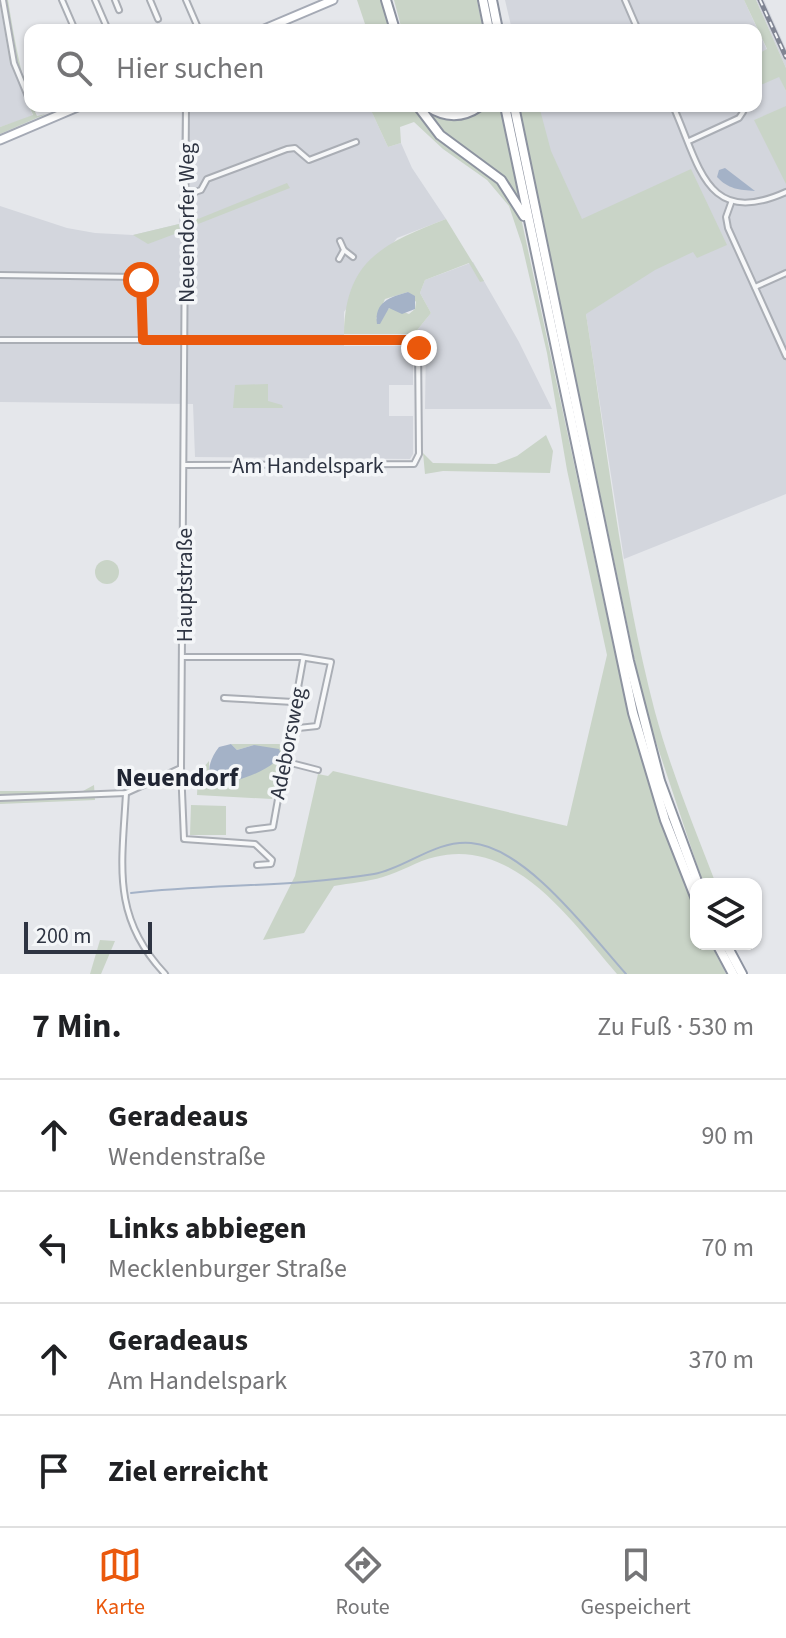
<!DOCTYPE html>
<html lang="de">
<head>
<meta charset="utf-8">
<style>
  :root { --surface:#fff; --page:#f2f2f2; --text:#202124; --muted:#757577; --line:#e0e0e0; --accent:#ea580c }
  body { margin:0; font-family:"Source Sans 3",sans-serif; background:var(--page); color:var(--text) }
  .controls { position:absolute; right:24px; bottom:24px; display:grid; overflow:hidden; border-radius:16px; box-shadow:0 2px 6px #0004 }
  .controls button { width:72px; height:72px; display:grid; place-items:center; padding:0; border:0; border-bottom:2px solid var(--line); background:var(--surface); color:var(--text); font:40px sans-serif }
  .scale { position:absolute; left:24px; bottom:20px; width:128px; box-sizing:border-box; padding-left:8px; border:4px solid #2e3442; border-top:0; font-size:22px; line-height:28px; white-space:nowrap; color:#2e3442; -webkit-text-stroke:6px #f4f6f8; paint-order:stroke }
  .stop { position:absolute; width:24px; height:24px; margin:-18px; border:6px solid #ea580c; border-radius:50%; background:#fff }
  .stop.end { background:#ea580c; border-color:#fff; box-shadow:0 2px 8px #0008 }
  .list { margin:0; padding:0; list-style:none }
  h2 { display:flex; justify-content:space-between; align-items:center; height:104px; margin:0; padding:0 32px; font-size:34px }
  h2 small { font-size:26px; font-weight:400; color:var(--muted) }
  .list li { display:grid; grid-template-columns:52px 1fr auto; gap:24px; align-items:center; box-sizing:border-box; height:112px; padding:0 32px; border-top:2px solid var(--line) }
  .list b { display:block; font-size:30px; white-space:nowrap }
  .list p { margin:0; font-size:26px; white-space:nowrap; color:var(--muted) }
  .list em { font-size:26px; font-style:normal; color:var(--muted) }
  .icon { flex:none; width:44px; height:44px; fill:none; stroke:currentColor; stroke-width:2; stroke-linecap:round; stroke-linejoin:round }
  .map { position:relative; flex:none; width:786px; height:974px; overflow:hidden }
  .search { position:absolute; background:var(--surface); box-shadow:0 2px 6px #0004; left:24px; right:24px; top:24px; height:88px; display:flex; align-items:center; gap:20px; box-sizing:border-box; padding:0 28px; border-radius:16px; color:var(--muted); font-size:30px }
  .sheet { height:552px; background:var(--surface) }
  nav { display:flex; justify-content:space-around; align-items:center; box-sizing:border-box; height:112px; border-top:2px solid var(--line); background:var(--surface); font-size:22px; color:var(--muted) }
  nav a { display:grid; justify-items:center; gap:4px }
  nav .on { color:var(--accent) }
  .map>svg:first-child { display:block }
  .built { fill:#d3d6dd }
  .green { fill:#c9d4c7; fill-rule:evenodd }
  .water { fill:#a4b2c7 }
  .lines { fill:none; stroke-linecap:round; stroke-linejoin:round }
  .stream { stroke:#a4b2c7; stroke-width:2 }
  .street-casing { stroke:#aaaeb5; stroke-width:8 }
  .primary-casing { stroke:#a5aab5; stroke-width:11 }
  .highway-casing { stroke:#8d93a0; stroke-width:12 }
  .street { stroke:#f7f8f9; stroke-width:4 }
  .primary { stroke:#fff; stroke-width:7 }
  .highway { stroke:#fff; stroke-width:8 }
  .rail-casing { stroke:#808593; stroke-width:5 }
  .rail { stroke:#f4f6f8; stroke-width:2; stroke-dasharray:6; stroke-linecap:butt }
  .route { stroke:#ea580c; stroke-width:10 }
  .labels { text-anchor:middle; stroke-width:7; stroke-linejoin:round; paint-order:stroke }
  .street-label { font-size:22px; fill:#2e3442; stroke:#f4f6f8 }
  .quarter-label { font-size:26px; font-weight:bold; fill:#202533; stroke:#f4f6f8 }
</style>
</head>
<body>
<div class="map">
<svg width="786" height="974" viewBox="0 0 786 974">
  <rect width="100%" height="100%" fill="#e5e7eb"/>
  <g class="built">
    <polygon points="505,0 744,0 786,91 786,494 624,559 586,314 572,294 529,106 756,106 756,30 512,30"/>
    <polygon points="756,0 764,0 786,49 786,68"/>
    <polygon points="0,5 10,63 33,116 0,127"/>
    <polygon points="369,106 388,147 401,143 412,168 446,219 397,238 344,312 344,346 409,346 413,350 413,385 389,385 389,416 413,416 413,454 410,459 195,457 193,404 0,402 0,206 67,228 95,233 133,235 179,224 182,107"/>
    <polygon points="473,262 519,342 552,409 425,409 426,342 414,334 431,313 420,293 425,280"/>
  </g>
  <g class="green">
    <path d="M0 0H8C14 37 22 85 37 116L46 114 0 134V127L33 115 10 63Z"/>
    <polygon points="357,0 385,0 394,30 367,30"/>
    <polygon points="394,0 477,0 483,30 402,30"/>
    <polygon points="744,0 756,0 786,68 786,91 779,77 756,87 756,55 767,49"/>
    <path d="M369 106H416L422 116 492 175 520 213 628 714 659 818 696 914V944H711L726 974H617C572 922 515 837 435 857 417 861 401 872 383 877 367 882 350 883 334 886L304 933 263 940 295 876 318 774 328 776 333 771 567 826 607 655 567 470 547 353 522 245 509 206 487 180 443 149 414 122 400 127 401 143 388 147Z"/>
    <path d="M424 106 441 116 483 106H500L521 206C500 165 438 151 424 106Z"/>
    <path d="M519 106H539L551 151 582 219 691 169 727 245 697 258 693 252 655 270 586 314C607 446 621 582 655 712 671 771 694 827 716 884H704L700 874 645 709Z"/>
    <polygon points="786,106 786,184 754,120"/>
    <polygon points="287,183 290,188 188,228 189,214 194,212 198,219"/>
    <path d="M446 219 484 281 480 282 469 263 425 280 420 293 431 313 414 334H344C345 259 385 243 446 219ZM408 292 416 302 415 309 409 314 391 307 376 319 385 299Z"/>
    <polygon points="179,224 180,232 148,244 133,235"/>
    <polygon points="268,384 268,401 282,405 283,408 233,408 235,385"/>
    <polygon points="546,435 553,451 550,473 443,471 425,474 423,453 433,463 496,464 517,456"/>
    <circle cx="107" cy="572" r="12"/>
    <polygon points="231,744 279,744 286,747 280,782 276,782 272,799 197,795 198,774 209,761 209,769 228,782 278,761 254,745 237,750"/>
    <polygon points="94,785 95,800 0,804 0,791 83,791"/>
    <polygon points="191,805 226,806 226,835 190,835"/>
    <polygon points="100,940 115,941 101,974 90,974"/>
  </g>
  <g class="water">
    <path d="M725 168 755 191C739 190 728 189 717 177L719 170Z"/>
    <path d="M408 292 415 296V309L402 314 389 308 380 324H377C374 302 390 297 408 292Z"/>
    <path d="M231 744 237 750 254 745 279 749 281 754C273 771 233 783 216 785 204 773 210 759 219 747Z"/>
  </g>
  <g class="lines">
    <path class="stream" d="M131 893C212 884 294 887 374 874 407 868 434 840 471 843 526 847 591 935 626 974"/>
    <g class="street-casing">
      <g id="street">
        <polyline points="3,0 14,63 29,99"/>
        <polyline points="62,0 75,30"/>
        <polyline points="95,0 108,30"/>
        <polyline points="115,0 119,10"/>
        <polyline points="150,0 158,19"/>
        <polyline points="186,0 199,30"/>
        <polyline points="625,0 638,30"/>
        <polyline points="186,106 181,768 184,839 255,844 272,860 271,864 257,865"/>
        <path d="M673 106C700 166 706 228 786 192"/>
        <polyline points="689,141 739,118 743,112"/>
        <polyline points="186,195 201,190 207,179 287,149 295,148 309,160 356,142"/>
        <polyline points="731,203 726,217 728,228 786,356"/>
        <polyline points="344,250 353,257"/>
        <polyline points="339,259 344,250 340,241"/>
        <polyline points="0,275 138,277 142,284 143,339"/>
        <polyline points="755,287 786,273"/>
        <polyline points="0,340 408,340 418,345 419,454 414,464 185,465"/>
        <polyline points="184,657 300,657 331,662 317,726 289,729"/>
        <polyline points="224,698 293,702"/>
        <polyline points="287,762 318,770"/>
        <path d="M126 793C122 865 111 917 165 974"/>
        <polyline points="0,798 126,793 181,768"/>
        <polyline points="249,830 273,827 303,660"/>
      </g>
    </g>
    <g class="primary-casing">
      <g id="primary">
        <polyline points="262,30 333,0"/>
        <polyline points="0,140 80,106"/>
      </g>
    </g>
    <g class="highway-casing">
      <g id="highway">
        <polyline points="386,0 395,30"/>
        <polyline points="483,0 489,30"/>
        <polyline points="492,0 498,30"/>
        <polyline points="418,106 440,135 501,180 524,216"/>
        <path d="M427 106C445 118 463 118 480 106"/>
        <polyline points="505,106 633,713 665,820 696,899"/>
        <polyline points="514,106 629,661 660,781 698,884"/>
        <polyline points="717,944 733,974"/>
        <polyline points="726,944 742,974"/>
      </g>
    </g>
    <use href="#street" class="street"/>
    <use href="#primary" class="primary"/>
    <use href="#highway" class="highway"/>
    <g class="rail-casing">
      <polyline id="rail" points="760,0 786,57"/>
    </g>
    <use href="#rail" class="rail"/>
  </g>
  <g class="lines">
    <polyline class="route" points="141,280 143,340 408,340 419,348"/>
  </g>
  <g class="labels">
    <g class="street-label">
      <text transform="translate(186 223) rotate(-90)" y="8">Neuendorfer Weg</text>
      <text x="308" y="473">Am Handelspark</text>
      <text transform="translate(184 585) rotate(-90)" y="8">Hauptstraße</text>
      <text transform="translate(287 743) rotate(-79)" y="8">Adeborsweg</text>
    </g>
    <g class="quarter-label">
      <text x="177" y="786">Neuendorf</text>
    </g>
  </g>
</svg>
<div class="controls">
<button><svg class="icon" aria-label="layers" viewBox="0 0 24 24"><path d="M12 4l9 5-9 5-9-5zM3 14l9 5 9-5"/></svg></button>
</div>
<div class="scale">200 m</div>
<div class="stop" style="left:141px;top:280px"></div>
<div class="stop end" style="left:419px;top:348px"></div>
<div class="search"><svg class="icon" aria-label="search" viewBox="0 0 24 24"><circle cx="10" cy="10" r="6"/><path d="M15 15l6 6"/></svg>Hier suchen</div>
</div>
<section class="sheet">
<h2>7 Min.<small>Zu Fuß · 530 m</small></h2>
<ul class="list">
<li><svg class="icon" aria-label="ahead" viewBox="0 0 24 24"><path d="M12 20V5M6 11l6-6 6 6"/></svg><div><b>Geradeaus</b><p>Wendenstraße</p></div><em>90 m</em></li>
<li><svg class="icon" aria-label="left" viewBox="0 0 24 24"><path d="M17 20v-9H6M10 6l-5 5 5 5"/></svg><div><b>Links abbiegen</b><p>Mecklenburger Straße</p></div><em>70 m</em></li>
<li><svg class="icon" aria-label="ahead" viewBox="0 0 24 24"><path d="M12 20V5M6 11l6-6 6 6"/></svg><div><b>Geradeaus</b><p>Am Handelspark</p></div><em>370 m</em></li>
<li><svg class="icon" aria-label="arrive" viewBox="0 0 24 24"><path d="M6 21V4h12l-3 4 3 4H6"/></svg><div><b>Ziel erreicht</b></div></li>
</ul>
</section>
<nav>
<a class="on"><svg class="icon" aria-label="map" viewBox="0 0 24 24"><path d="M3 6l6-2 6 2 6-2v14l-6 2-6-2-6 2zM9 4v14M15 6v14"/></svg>Karte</a>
<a><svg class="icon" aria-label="directions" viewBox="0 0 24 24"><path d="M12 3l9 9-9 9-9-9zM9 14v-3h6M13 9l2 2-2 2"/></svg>Route</a>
<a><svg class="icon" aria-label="saved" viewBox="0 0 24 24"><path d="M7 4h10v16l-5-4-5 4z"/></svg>Gespeichert</a>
</nav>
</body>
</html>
